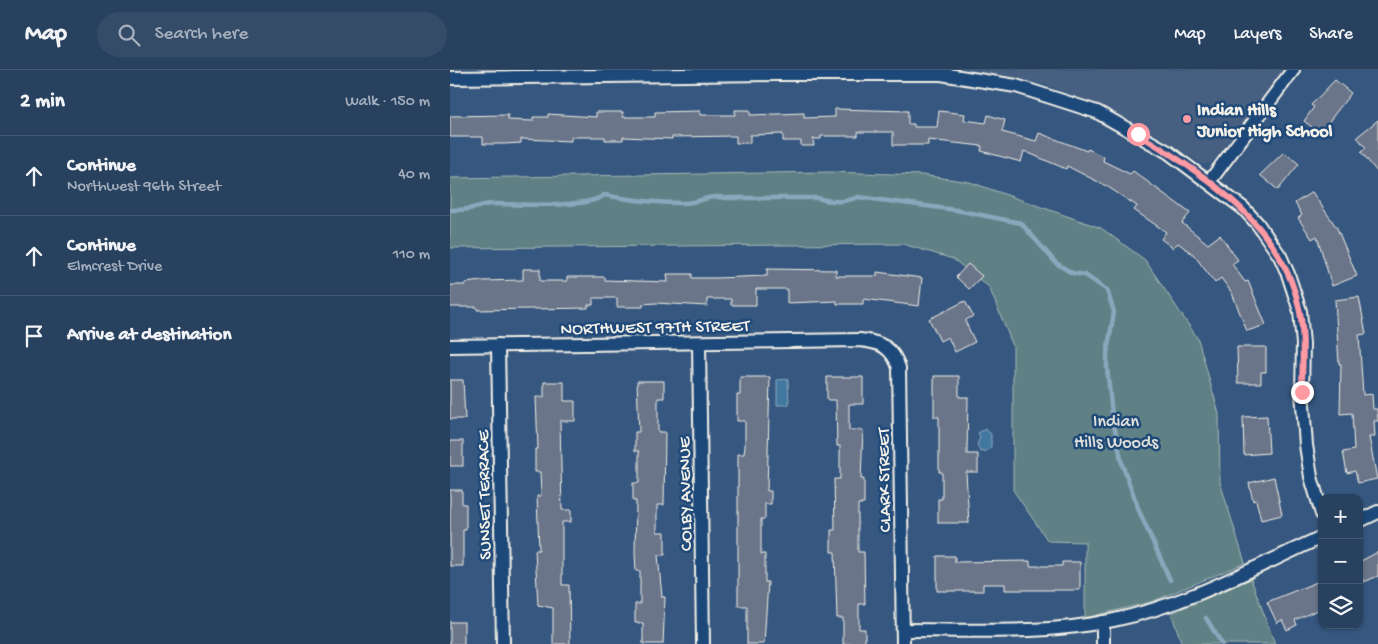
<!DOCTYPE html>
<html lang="en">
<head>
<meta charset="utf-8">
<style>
  :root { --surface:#28415f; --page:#344c68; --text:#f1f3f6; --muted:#a5afbd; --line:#445a74 }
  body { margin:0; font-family:"Gochi Hand",sans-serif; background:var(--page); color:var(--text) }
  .controls { position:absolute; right:15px; bottom:15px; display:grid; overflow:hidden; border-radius:10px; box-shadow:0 1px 4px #0004 }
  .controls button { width:45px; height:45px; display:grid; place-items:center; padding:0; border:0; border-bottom:1px solid var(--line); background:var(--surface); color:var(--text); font:25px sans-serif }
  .stop { position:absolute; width:15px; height:15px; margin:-11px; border:4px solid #ff9aa2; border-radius:50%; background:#fff }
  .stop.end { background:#ff9aa2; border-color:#fff; box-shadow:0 1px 5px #0008 }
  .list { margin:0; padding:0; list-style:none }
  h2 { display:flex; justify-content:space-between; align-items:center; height:65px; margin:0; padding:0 20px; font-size:21px }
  h2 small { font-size:16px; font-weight:400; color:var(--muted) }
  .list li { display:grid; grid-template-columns:32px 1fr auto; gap:15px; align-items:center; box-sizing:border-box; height:80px; padding:0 20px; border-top:1px solid var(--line) }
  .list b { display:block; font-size:19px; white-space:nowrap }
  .list p { margin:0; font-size:16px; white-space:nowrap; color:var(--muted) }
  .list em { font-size:16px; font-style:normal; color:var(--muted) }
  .icon { flex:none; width:28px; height:28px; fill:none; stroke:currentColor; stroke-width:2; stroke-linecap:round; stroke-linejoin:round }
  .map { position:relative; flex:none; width:928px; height:574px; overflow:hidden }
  header { display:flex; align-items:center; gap:30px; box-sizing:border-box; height:70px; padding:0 25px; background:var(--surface); border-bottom:1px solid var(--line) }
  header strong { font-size:24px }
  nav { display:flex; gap:28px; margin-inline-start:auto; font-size:18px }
  .search { width:350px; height:45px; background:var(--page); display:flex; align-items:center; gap:12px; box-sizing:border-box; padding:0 18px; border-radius:28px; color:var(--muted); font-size:19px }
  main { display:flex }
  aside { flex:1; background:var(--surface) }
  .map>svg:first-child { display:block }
  .built { fill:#466082 }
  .green { fill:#5e8185; stroke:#a9b9b6 }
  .water { fill:#4378a0; stroke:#8aa8bd }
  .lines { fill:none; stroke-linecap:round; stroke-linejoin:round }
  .stream { stroke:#8aa8bd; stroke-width:4.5 }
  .building { fill:#6b758a; stroke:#f4f1e8 }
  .street-casing { stroke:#f4f1e8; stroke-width:16 }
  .street { stroke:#1f4a7a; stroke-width:12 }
  .route { stroke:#ff9aa2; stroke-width:6 }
  .poi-dot { fill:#ff9aa2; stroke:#1f4a7a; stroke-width:2 }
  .labels { text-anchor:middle; stroke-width:5; stroke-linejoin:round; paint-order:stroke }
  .poi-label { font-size:18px; font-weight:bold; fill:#f4f1e8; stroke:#1f4a7a; text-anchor:start }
  .street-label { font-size:18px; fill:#f4f1e8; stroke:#1f4a7a }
  .park-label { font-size:18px; fill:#dee0d9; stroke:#1f4a7a }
</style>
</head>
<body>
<header>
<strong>Map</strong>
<div class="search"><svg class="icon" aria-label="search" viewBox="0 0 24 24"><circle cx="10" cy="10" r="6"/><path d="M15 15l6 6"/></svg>Search here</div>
<nav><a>Map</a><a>Layers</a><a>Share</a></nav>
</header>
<main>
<aside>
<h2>2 min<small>Walk · 150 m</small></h2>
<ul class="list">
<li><svg class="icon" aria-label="ahead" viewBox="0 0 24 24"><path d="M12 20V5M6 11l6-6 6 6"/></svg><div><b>Continue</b><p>Northwest 96th Street</p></div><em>40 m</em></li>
<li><svg class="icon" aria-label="ahead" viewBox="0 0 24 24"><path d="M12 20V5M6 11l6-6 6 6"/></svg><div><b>Continue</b><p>Elmcrest Drive</p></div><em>110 m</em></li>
<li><svg class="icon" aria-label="arrive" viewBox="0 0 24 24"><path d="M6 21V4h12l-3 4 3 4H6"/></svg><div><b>Arrive at destination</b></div></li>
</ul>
</aside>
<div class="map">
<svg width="928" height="574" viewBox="0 0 928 574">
  <rect width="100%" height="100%" fill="#36577f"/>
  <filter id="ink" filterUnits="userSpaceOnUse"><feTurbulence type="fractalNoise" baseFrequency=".02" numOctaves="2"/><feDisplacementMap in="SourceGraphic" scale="10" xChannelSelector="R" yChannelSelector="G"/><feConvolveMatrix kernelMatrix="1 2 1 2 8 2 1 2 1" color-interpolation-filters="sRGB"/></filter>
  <g filter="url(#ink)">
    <polygon class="built" points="525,0 833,0 766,88 760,93 752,94 690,55 644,33 595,15"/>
    <g class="green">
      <polygon points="380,102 472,105 520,112 651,158 695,190 748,269 769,344 770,412 795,493 701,532 635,548 635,472 598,471 563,420 563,276 539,217 503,189 453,174 0,178 0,108"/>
      <polygon points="801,509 825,574 732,574 721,543"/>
    </g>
    <g class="water">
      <polygon points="338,309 339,335 327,335 327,310"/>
      <polygon points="535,359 541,364 541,377 537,381 531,382 527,375 530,367 528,363"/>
    </g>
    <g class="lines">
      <g class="stream">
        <path d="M0 140C7 140 16 140 23 138 29 137 35 134 42 134 65 134 138 139 154 125 180 130 207 133 233 133 252 133 257 124 275 128H367C382 132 394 133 408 127L506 140 571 153 606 193 622 203 635 205 657 220 664 242 657 283V297L662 345 672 394 690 443 720 510"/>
        <polyline points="756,548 772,574"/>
      </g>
    </g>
    <g class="building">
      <polygon points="885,10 901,23 870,63 854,51 864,37 861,35"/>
      <polygon points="385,39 458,41 458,54 464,54 464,57 487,57 489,41 515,44 514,50 536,53 538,45 555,50 552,62 586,71 589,63 637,81 638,79 654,87 653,91 680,104 683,101 740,143 732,153 758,174 770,165 788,190 782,194 795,212 798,211 816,255 797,261 782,223 771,208 765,213 744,185 728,173 723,178 711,169 716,162 684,140 687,136 658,117 617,96 616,99 574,81 571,92 531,81 532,76 478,70 478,75 443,75 443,62 408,62 408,66 371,66 371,69 363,69 364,76 351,76 351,71 333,71 333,64 300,65 300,73 286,73 286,66 222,67 222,69 173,67 173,70 155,70 155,67 121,67 121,71 71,69 71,73 55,74 33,74 33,67 0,67 0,46 58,45 58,50 83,51 83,47 98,47 98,44 146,47 146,42 173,42 173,47 205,47 205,42 250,41 250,45 285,45 285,40 300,40 300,45 354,43 354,48 385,47"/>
      <polygon points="928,50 928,103 911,82 916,78 907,67"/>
      <polygon points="834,82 849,94 828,120 810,105"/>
      <polygon points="862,122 887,158 907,206 882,216 867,166 862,169 848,148 852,145 845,133"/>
      <polygon points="518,194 532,206 519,219 506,207"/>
      <polygon points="73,199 90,199 90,211 117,211 117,207 155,207 155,210 218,212 217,204 242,204 242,208 266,208 317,206 317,199 386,200 386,206 427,206 427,202 472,208 469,236 413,229 413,234 387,234 387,231 337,233 337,219 306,219 306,235 281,235 281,229 257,229 257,236 206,233 193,234 193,237 167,237 167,228 143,228 143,235 138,235 138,238 27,240 27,237 0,237 0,215 15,215 15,213 32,211 73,210"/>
      <polygon points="909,227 916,264 909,265 913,325 922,324 923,339 927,339 928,351 924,351 925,367 919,367 927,409 908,413 905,401 897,403 893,382 904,380 902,343 890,344 891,294 889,294 885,230"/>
      <polygon points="515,231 523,246 516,250 516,253 525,272 505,282 498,267 490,271 479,249"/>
      <polygon points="787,277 816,277 816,302 811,302 811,313 788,313"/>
      <polygon points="484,306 509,306 509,327 518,327 517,384 528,384 528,402 516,402 519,453 488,453 488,429 492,429 492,402 489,402 489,347 484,347"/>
      <polygon points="290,307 320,307 317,421 321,421 321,434 315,434 315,449 311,449 311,484 315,484 315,512 318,512 314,574 297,574 297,536 288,536 288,384 294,384 295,377 295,351 287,351 287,325 290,325"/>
      <polygon points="377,307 413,307 413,334 399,334 399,360 413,360 411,409 414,409 414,434 408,434 408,482 414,482 415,534 409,534 409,559 415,559 415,574 393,574 393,548 387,548 385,482 381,482 381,460 385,460 384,409 390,409 390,376 387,376 386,330 377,330"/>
      <polygon points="0,310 13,310 15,349 0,349"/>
      <polygon points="187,311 214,311 214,328 208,328 208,362 215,362 214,435 207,435 207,462 215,462 215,485 208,485 212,527 215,527 213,574 193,574 193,553 185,553 185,534 190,534 190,501 186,501 185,483 186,431 183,431 183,413 189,413 189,381 185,381 185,362 189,362"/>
      <polygon points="94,312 114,312 114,331 125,331 125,351 110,351 112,440 121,440 121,452 112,452 112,515 119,515 120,574 103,574 103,538 88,535 85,480 89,480 87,426 91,426 90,402 85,402 85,379 88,379 86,327 94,327"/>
      <polygon points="817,346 819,383 794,385 793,347"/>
      <rect x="0" y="371" width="13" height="25"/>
      <polygon points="824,407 832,445 811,450 806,430 803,431 799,413"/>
      <polygon points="0,420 12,420 12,434 16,434 16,460 13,460 13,496 0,496"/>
      <polygon points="928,482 928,506 914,512 909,501 909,492"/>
      <polygon points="487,486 505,486 505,492 580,491 580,496 612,496 612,492 630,492 630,520 555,520 555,514 533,514 533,521 487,521"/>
      <polygon points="872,510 872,538 845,550 847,555 837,560 832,550 827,553 817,532"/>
      <rect x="0" y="552" width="14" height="22"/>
    </g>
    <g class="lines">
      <g class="street-casing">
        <g id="street">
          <polyline points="0,8 328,4 491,4 566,16 647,42 718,82 793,138 807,153 830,186 838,204 850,241 853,274 852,322 856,375 861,407 872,444"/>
          <polyline points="759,112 843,0"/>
          <polyline points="249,273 253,574"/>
          <polyline points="48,275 53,574"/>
          <path d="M0 276 410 270C431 272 443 278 449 298L453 574"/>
          <polyline points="909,451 928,442"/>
          <polyline points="653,552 653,574"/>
          <path d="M453 560C522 560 596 565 664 550 737 535 805 497 872 467"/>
        </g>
      </g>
      <use href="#street" class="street"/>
    </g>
  </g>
  <g class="lines" filter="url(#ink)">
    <path class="route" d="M688 64C757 106 834 156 850 242 855 268 852 296 852 322"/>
  </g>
  <circle class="poi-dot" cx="737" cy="49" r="5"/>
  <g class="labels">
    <g class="poi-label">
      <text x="747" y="45">Indian Hills<tspan x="747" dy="21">Junior High School</tspan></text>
    </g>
    <g class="street-label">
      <text transform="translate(205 256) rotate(-1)" y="6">NORTHWEST 97TH STREET</text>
      <text transform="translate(433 410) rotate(-91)" y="6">CLARK STREET</text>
      <text transform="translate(234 424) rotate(-91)" y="6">COLBY AVENUE</text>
      <text transform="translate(33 425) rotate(-91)" y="6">SUNSET TERRACE</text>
    </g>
    <g class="park-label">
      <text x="666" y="356">Indian<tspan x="666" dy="21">Hills Woods</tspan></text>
    </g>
  </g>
</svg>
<div class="controls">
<button>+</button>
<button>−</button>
<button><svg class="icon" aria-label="layers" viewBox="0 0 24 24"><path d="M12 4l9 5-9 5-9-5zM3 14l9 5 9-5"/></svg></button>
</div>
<div class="stop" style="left:688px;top:64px"></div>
<div class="stop end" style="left:852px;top:322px"></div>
</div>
</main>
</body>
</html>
